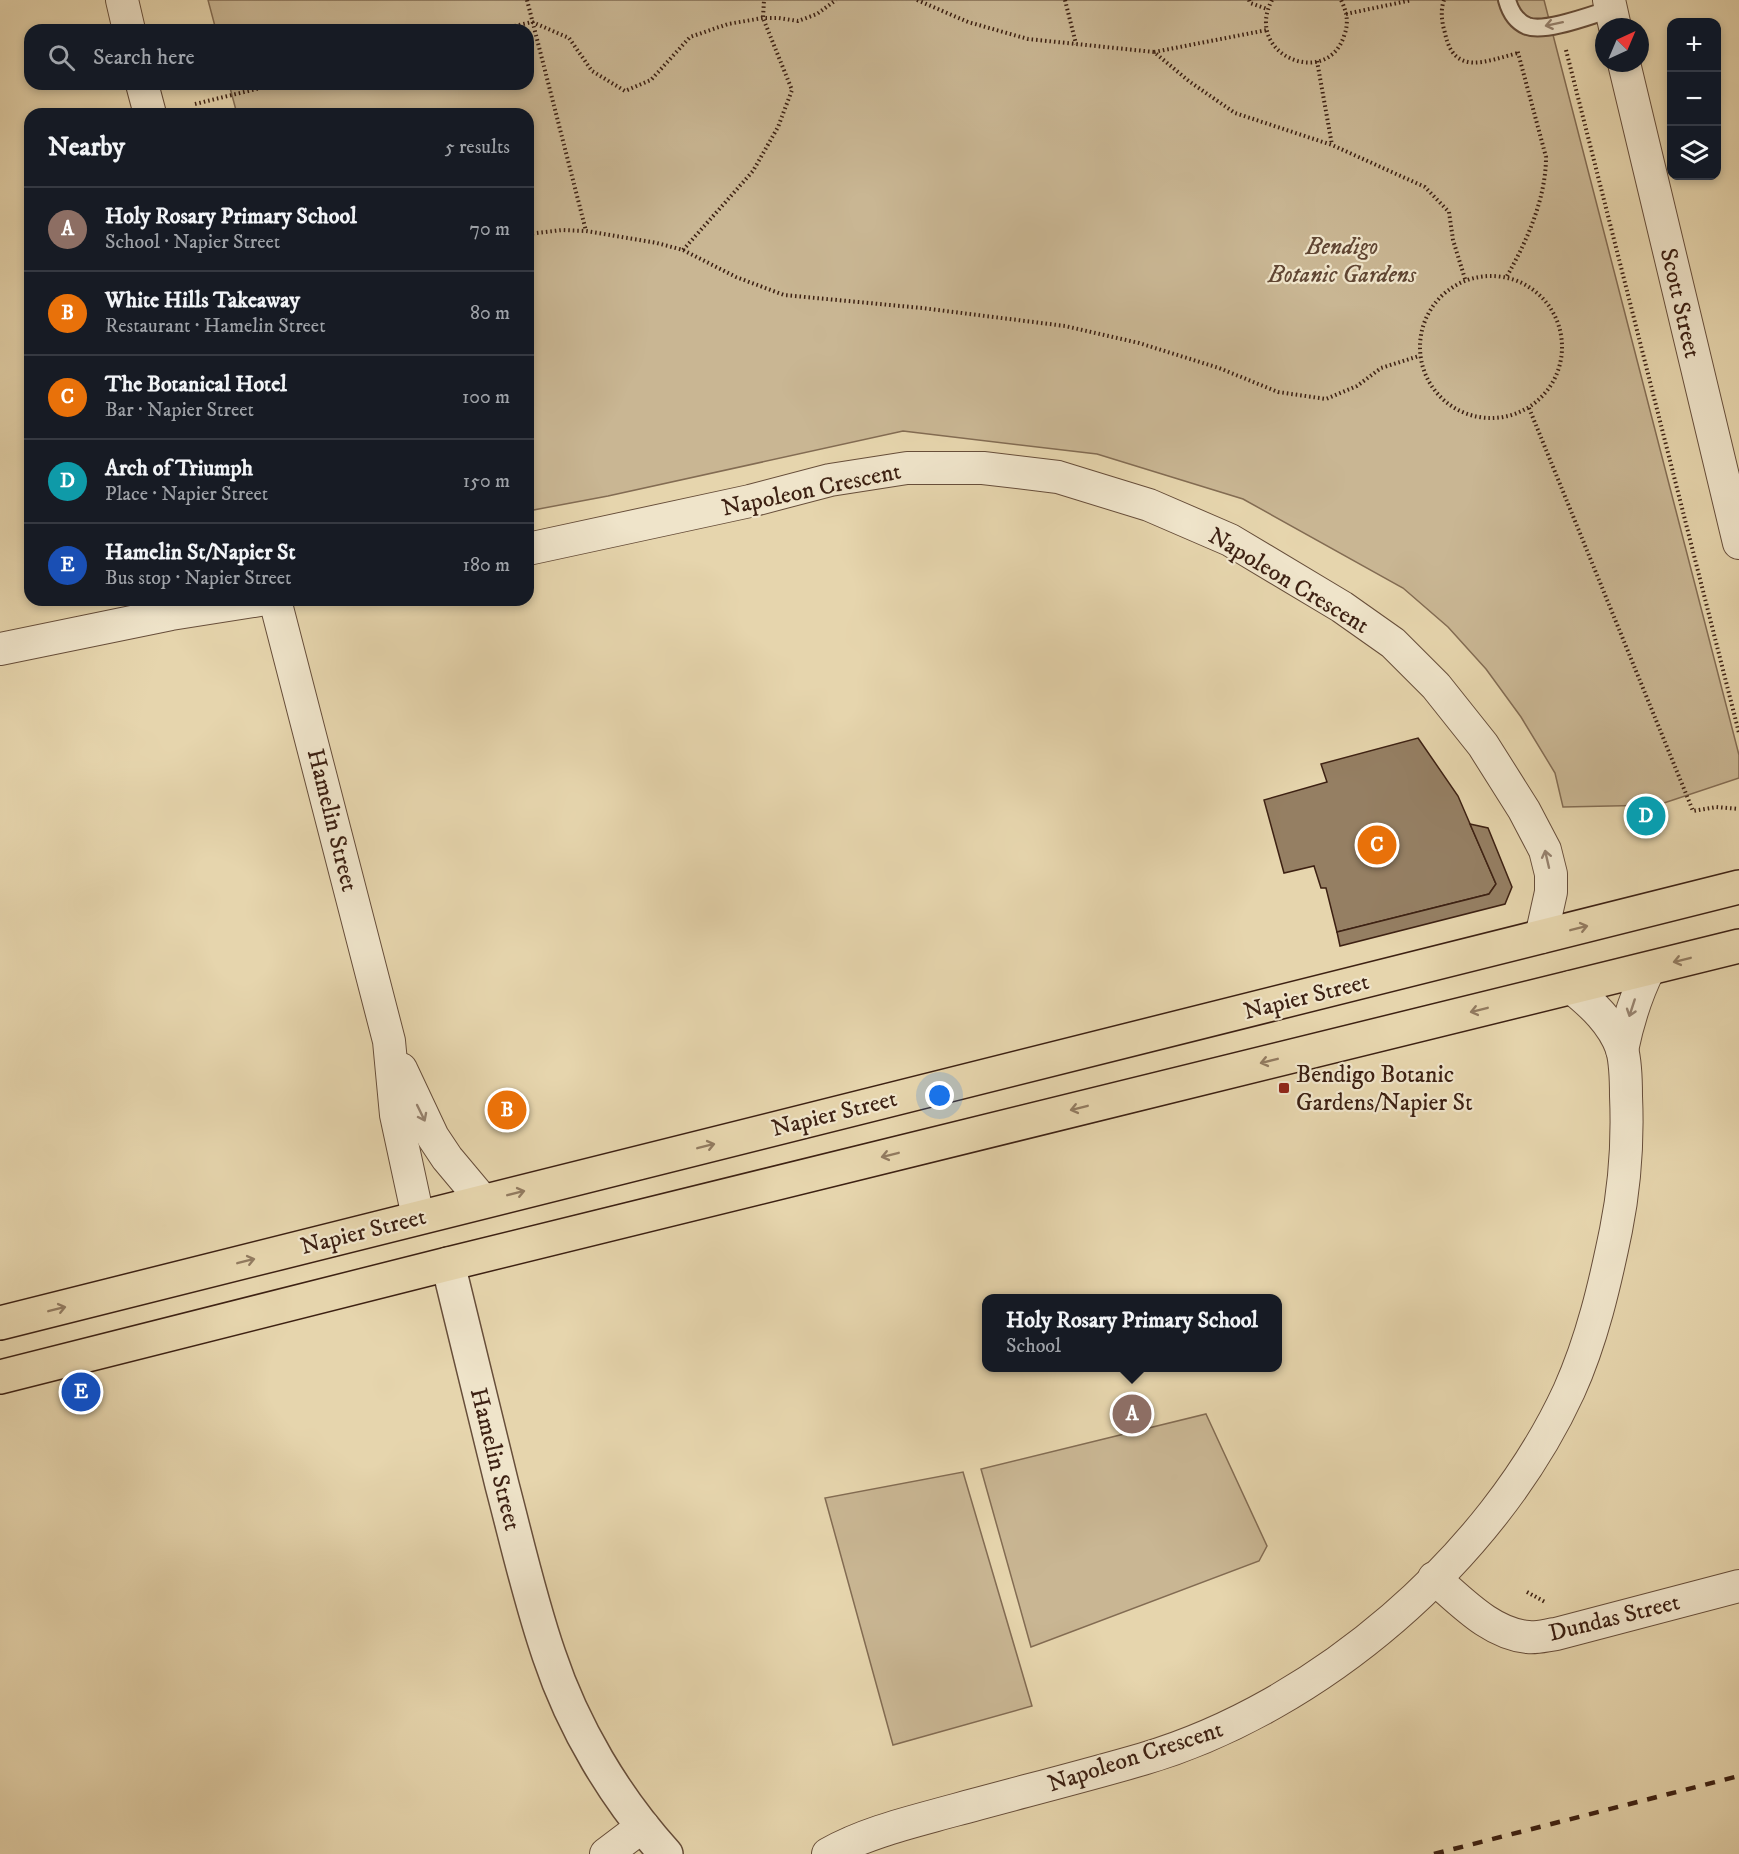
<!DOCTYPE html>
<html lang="en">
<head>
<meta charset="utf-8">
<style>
  :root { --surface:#171b24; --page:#20242c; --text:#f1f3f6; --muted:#9ea1a6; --line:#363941; --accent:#d93025 }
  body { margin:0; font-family:"IM FELL DW Pica",serif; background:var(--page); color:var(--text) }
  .controls { position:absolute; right:18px; top:18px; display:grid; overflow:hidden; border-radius:12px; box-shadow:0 3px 9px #0003 }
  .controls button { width:54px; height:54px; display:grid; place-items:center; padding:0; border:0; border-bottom:2px solid var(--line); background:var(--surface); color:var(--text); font:30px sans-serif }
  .compass { position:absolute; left:1595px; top:18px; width:54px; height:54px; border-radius:50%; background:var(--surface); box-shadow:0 3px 9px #0003; rotate:44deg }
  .you { position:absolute; left:940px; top:1096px; width:21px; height:21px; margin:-15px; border:4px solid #fff; border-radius:50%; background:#1a73e8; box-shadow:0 0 0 9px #1a73e833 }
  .badge { display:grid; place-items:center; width:39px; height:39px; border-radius:50%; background:var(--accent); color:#fff; font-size:20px; font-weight:700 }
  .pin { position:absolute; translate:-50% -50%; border:3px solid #fff; box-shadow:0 2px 6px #0006 }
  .popup { position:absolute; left:982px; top:1294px; width:300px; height:78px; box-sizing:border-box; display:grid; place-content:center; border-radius:12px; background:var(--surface); filter:drop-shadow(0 2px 4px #0005); font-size:20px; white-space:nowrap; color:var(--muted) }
  .popup b { font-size:22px; color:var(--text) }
  .popup::after { content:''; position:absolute; left:50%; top:100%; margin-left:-12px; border:12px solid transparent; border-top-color:var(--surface) }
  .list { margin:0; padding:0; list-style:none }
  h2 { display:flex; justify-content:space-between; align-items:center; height:78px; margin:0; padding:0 24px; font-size:26px }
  h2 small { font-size:20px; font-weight:400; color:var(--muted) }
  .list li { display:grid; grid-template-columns:39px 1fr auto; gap:18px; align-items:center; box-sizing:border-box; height:84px; padding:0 24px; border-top:2px solid var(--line) }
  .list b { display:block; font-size:22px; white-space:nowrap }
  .list p { margin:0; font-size:20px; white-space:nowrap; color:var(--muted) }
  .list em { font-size:20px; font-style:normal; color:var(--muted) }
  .icon { flex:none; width:33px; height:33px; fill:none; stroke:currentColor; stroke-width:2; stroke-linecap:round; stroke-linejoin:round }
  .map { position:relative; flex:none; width:1739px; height:1854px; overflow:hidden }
  .search { position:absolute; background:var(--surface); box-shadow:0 3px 9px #0003; left:24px; top:24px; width:510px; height:66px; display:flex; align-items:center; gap:15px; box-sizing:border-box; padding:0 21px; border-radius:18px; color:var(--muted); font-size:22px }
  .panel { position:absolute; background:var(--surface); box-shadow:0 3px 9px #0003; left:24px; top:108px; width:510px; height:498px; border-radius:18px }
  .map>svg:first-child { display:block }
  .green { fill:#c9b693; stroke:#836c53; stroke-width:1.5 }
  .building { fill:#957f63; stroke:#3d2113; stroke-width:1.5 }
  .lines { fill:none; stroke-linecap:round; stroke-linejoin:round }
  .service-casing { stroke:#674e3a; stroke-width:20 }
  .minor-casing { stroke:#674e3a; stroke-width:34 }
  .tertiary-casing { stroke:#674e3a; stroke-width:36 }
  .trunk-casing { stroke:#3d2113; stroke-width:36 }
  .path { stroke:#3d2113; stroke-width:4; stroke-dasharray:1.5 3; stroke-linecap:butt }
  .service { stroke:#efe4ca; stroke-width:16 }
  .minor { stroke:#efe4ca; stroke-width:32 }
  .tertiary { stroke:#efe4ca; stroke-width:33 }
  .trunk { stroke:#e6d5ad; stroke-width:33 }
  .rail { stroke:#3d2113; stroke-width:4.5; stroke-dasharray:10 10; stroke-linecap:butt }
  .oneway { stroke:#96826e }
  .oneway2 { stroke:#927b60 }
  .poi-dot { fill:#8f2418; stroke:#efe4ca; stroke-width:2 }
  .labels { text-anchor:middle; stroke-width:4.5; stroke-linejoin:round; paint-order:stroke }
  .park-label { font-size:24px; font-style:italic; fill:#604633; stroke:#efe4ca }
  .street-label { font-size:24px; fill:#3d2113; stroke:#efe4ca }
  .poi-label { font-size:24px; fill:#3d2113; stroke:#efe4ca; text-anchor:start }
</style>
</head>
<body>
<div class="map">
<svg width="1739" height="1854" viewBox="0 0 1739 1854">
  <rect width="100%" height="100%" fill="#e6d5ad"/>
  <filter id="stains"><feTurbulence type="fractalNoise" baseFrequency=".00333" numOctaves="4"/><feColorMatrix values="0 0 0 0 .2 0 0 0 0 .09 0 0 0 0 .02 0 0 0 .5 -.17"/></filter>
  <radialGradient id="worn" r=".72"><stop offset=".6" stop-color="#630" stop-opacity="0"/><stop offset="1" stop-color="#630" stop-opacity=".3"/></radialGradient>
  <g class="green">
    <polygon points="208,0 1544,0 1739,755 1739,778 1658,805 1563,807 1555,773 1521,717 1486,669 1448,627 1403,588 1243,499 1097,454 903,431 608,496 528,511 528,114 237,114 229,84 528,84 528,30 216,30"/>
    <polygon points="1206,1414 1267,1546 1259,1561 1031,1647 981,1469"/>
    <polygon points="963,1472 1032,1706 893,1745 825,1498"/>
  </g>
  <g class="building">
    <polygon points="1418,738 1458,796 1496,884 1489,894 1337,932 1326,888 1321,888 1314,866 1284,873 1264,800 1327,782 1321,764"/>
    <polygon points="1470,824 1488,828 1512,887 1505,904 1340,946 1337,932 1489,894 1496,884"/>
  </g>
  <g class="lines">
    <g class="service-casing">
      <path id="service" d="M1507 0C1510 11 1515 21 1527 26 1545 33 1591 15 1611 9"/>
    </g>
    <g class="minor-casing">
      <g id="minor">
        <polyline points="122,0 129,30"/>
        <polyline points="1609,0 1615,27"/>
        <polyline points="1624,63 1739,543"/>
        <polyline points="142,84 150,114"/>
        <polyline points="528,549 750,501 830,480 907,468 983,468 1058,477 1149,505 1230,540 1342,607 1393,643 1436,686 1483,745 1524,810 1545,850 1551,874 1551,892 1541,937"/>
        <polyline points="275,600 389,1041 396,1115 418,1217"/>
        <polyline points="0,649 171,614 260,600"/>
        <path d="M1622 1050C1628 1021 1636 995 1649 969"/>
        <polyline points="401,1069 433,1137 447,1158 483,1201"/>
        <path d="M1434 1578C1461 1601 1491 1634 1528 1637 1537 1638 1547 1635 1556 1634L1739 1586"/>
        <polyline points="606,1854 643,1826"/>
        <path d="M828 1854C867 1832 912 1822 955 1810 1017 1793 1081 1777 1143 1759 1319 1707 1492 1558 1569 1391 1592 1340 1605 1284 1616 1230 1625 1185 1628 1141 1626 1096 1626 1081 1626 1064 1622 1049 1613 1023 1592 1004 1571 987"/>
      </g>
    </g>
    <g class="tertiary-casing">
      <path id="tertiary" d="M448 1264C466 1337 484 1411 502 1485 517 1542 530 1600 549 1655 573 1727 615 1798 666 1854"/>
    </g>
    <g class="trunk-casing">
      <g id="trunk">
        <polyline points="0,1323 1739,887"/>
        <polyline points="0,1377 448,1264 1739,946"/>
      </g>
    </g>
    <g class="path">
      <polyline points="527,0 586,231"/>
      <polyline points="917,0 968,22 1028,39 1154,52 1190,82 1235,113 1332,145 1425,187 1449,212 1453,240 1465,279"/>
      <polyline points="1065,0 1076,44"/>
      <polyline points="1249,0 1250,3 1267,9"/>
      <path d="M1272 0C1243 55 1327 89 1344 36 1349 23 1347 12 1341 0"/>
      <path d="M1444 0C1440 11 1442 23 1445 33 1454 77 1486 61 1518 53"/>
      <polyline points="1346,14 1412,0"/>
      <polyline points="497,30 532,22 569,38 592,71 625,91 651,80 690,37 728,24 763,18 779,18 798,21 817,14 836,0"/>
      <polyline points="1566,50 1739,733"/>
      <polyline points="1154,52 1267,30"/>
      <polyline points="1317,61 1332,145"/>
      <polyline points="195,104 277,84"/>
      <polyline points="528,234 562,230 586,231 657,243 683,250 736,277 784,295 922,308 1065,326 1139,343 1219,368 1278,392 1326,399 1357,386 1381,368 1419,356"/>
      <polyline points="683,250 753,171 778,127 792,90 763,18 764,0"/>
      <circle cx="1491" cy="347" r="71"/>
      <path d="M1507 276C1527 241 1546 198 1546 157L1517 49"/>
      <polyline points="1529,408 1693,811 1716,807 1739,809"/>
      <polyline points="1527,1592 1545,1602"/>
    </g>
    <use href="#service" class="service"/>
    <use href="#minor" class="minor"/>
    <use href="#tertiary" class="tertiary"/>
    <use href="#trunk" class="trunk"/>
    <polyline class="rail" points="1434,1854 1739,1776"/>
  </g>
  <defs><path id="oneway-shaft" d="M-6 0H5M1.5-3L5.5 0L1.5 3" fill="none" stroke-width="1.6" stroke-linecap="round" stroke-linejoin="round" transform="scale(1.5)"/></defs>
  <g class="oneway">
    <use href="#oneway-shaft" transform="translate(1554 24) rotate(168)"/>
    <use href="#oneway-shaft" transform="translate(1547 859) rotate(-103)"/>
    <use href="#oneway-shaft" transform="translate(1632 1008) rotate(108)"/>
    <use href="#oneway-shaft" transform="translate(421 1113) rotate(64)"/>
  </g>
  <g class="oneway2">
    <use href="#oneway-shaft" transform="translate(1579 928) rotate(-14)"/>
    <use href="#oneway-shaft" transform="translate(1682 960) rotate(166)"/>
    <use href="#oneway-shaft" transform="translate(1479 1010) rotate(166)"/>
    <use href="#oneway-shaft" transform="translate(1269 1061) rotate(166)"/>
    <use href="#oneway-shaft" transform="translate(1079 1108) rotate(166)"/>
    <use href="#oneway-shaft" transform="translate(706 1146) rotate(-14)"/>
    <use href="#oneway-shaft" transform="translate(890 1155) rotate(166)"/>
    <use href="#oneway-shaft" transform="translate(516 1193) rotate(-14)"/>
    <use href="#oneway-shaft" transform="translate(246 1261) rotate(-14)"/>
    <use href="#oneway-shaft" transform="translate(57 1309) rotate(-14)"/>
  </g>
  <rect class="poi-dot" x="1278" y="1082" width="12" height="12" rx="3"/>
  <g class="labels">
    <g class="park-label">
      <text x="1342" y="254">Bendigo<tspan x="1342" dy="28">Botanic Gardens</tspan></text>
    </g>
    <g class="street-label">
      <text transform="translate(1681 303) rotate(77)" y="8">Scott Street</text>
      <text transform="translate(811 489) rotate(-12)" y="8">Napoleon Crescent</text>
      <text transform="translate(1289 580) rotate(31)" y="8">Napoleon Crescent</text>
      <text transform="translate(333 820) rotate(76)" y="8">Hamelin Street</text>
      <text transform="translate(1306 996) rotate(-14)" y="8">Napier Street</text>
      <text transform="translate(834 1113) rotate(-14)" y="8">Napier Street</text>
      <text transform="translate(363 1231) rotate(-14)" y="8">Napier Street</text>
      <text transform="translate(496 1459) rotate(76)" y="8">Hamelin Street</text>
      <text transform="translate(1614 1617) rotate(-14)" y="8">Dundas Street</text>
      <text transform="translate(1135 1756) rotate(-18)" y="8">Napoleon Crescent</text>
    </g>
    <g class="poi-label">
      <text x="1296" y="1082">Bendigo Botanic<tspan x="1296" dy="28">Gardens/Napier St</tspan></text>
    </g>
  </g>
  <rect width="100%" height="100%" filter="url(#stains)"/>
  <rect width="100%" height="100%" fill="url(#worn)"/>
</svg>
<div class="controls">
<button>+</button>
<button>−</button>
<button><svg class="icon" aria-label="layers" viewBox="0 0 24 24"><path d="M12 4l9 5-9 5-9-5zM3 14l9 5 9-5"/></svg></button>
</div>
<svg class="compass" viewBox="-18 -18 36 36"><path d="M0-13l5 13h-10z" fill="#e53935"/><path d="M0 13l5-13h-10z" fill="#9ea1a6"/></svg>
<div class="you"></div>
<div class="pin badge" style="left:1132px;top:1414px;background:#8d6e63">A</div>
<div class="popup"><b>Holy Rosary Primary School</b>School</div>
<div class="pin badge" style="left:507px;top:1110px;background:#e8710a">B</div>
<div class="pin badge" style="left:1377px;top:845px;background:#e8710a">C</div>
<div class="pin badge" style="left:1646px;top:816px;background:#0f9aa8">D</div>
<div class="pin badge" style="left:81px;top:1392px;background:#1a4fb4">E</div>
<div class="search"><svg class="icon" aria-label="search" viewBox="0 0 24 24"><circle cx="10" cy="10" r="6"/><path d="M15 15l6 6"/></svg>Search here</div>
<section class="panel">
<h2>Nearby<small>5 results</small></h2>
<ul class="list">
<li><span class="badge" style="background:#8d6e63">A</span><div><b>Holy Rosary Primary School</b><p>School · Napier Street</p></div><em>70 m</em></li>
<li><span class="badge" style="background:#e8710a">B</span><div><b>White Hills Takeaway</b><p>Restaurant · Hamelin Street</p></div><em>80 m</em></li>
<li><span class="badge" style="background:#e8710a">C</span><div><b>The Botanical Hotel</b><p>Bar · Napier Street</p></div><em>100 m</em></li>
<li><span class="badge" style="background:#0f9aa8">D</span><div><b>Arch of Triumph</b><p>Place · Napier Street</p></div><em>150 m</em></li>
<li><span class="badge" style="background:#1a4fb4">E</span><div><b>Hamelin St/Napier St</b><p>Bus stop · Napier Street</p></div><em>180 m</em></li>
</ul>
</section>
</div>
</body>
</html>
